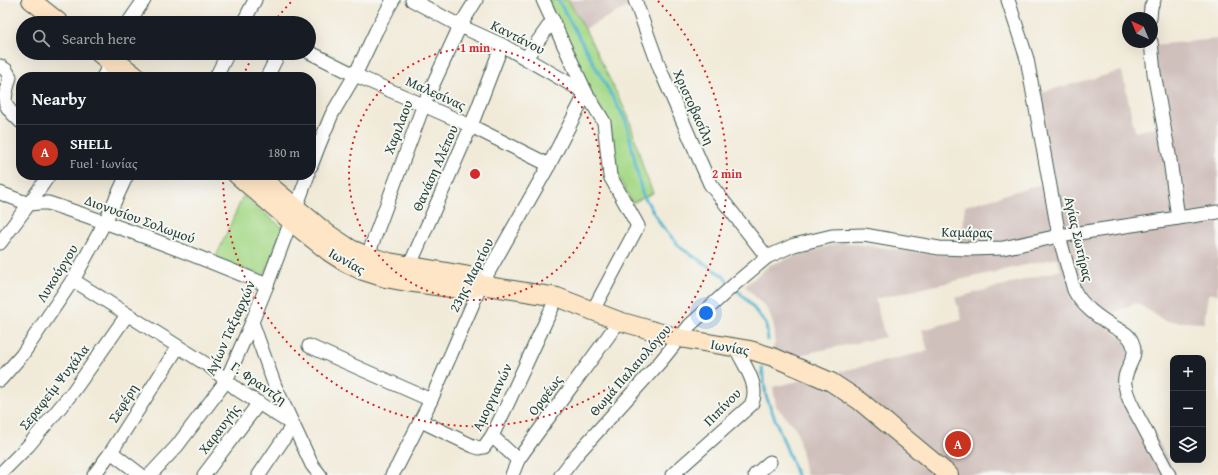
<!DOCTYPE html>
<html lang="en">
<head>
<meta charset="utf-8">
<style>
  :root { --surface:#171b24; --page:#20242c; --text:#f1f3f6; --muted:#9ea1a6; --line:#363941; --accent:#c8321e }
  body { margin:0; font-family:"Gentium Book Plus",serif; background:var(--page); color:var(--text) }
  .controls { position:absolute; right:12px; bottom:12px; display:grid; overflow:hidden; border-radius:8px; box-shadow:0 4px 16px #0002 }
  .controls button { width:36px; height:36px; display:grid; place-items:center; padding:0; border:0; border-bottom:1px solid var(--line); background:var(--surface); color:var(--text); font:20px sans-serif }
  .compass { position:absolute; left:1122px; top:12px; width:36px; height:36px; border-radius:50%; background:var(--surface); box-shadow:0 4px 16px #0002; rotate:316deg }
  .you { position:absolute; left:706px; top:313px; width:14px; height:14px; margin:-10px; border:3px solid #fff; border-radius:50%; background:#1a73e8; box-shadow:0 0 0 6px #1a73e833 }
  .badge { display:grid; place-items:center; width:26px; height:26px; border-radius:50%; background:var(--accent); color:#fff; font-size:13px; font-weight:700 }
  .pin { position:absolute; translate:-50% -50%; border:2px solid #fff; box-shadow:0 1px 4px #0006 }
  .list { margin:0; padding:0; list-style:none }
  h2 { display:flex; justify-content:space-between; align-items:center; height:52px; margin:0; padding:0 16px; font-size:17px }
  h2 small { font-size:13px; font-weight:400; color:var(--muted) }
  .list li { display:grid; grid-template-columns:26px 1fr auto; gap:12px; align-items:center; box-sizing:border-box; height:56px; padding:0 16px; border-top:1px solid var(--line) }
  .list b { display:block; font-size:15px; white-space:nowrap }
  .list p { margin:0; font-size:13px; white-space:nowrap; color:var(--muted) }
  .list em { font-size:13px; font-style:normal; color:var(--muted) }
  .icon { flex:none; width:22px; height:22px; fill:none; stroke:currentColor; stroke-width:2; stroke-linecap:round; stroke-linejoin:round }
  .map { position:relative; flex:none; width:1218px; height:475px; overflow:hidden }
  .search { position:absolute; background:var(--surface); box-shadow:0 4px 16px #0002; left:16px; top:16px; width:300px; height:44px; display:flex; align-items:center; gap:10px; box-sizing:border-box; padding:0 14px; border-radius:22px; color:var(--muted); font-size:15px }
  .panel { position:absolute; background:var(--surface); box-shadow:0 4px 16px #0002; left:16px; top:72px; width:300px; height:108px; border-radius:16px }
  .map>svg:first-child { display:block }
  .industrial { fill:#d0c0bc }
  .green { fill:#a6d988; stroke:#628b5e }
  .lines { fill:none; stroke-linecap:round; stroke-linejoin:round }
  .stream { stroke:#52b6d1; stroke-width:3 }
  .minor-casing { stroke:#3e574d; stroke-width:15 }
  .secondary-casing { stroke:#3e574d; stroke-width:20 }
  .minor { stroke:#fff; stroke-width:13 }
  .secondary { stroke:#fee5c5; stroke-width:18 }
  .ring { fill:none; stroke:#d62828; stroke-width:2; stroke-dasharray:2 4 }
  .labels { text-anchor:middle; stroke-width:4; stroke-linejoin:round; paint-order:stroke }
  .street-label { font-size:14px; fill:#1f3d34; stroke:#f6f6f2 }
  .centre { fill:#d62828; stroke:#f6f6f2; stroke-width:2 }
  .ring-label { font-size:12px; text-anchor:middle; font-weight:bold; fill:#d62828; stroke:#f6f6f2; stroke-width:4; stroke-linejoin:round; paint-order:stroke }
</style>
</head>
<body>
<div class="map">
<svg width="1218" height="475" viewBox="0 0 1218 475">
  <rect width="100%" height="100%" fill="#f6f6f2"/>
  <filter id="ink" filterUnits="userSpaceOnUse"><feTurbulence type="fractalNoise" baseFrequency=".025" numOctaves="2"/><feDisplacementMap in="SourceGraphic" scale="8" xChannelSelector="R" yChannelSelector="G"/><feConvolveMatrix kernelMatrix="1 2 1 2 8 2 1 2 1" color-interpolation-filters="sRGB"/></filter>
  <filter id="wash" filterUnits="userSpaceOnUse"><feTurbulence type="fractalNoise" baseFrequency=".012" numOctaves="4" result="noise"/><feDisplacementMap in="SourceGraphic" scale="16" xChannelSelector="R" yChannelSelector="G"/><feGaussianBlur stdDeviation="0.9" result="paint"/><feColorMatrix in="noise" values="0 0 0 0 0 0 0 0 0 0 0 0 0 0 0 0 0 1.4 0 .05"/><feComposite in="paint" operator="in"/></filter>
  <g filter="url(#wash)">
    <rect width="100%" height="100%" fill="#f1ead8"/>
    <g class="industrial">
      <polygon points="568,0 641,0 641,1 615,13 585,29"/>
      <polygon points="1218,39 1218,294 1208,294 1204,323 1165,321 1137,303 1095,320 1132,344 1123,370 1136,398 1176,475 806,475 797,430 776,406 773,387 928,351 922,330 962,319 955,298 1061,270 1057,258 875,299 885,337 769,361 775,342 774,326 768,310 745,286 770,265 798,255 841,242 930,254 959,255 965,206 1049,182 1034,94 1122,71 1135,132 1160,126 1151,45"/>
    </g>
    <g class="green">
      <polygon points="547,0 568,0 585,29 629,118 644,170 653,193 632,203 616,171 610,124 587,85"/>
      <polygon points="243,196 283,228 264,276 215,259"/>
    </g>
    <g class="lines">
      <g class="stream">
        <polyline points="558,0 626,121 642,193 661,225 681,248 722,275 731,284"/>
        <polyline points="735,288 748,301 766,324 768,340"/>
        <polyline points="762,368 766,396 797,475"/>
      </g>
    </g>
  </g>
  <g filter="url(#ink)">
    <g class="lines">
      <g class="minor-casing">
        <g id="minor">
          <polyline points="543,0 586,93 604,122 610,176 638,226 592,312"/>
          <polyline points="635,0 660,69 710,184 767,257"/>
          <path d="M1008 0 1027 59 1059 236 1074 290C1082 306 1098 317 1114 327 1121 331 1129 334 1132 342 1140 358 1122 369 1125 385 1127 399 1135 411 1142 424 1151 441 1160 458 1169 475"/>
          <polyline points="1150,18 1151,7 1154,0"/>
          <polyline points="128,23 144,0"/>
          <polyline points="243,23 255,0"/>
          <polyline points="1151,42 1154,73 1170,160 1178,218"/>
          <polyline points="309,52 355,75 471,126 549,165"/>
          <polyline points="526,58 553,20"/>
          <path d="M0 66 6 70 10 77C3 103 1 103 21 122"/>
          <polyline points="103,77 111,63"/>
          <polyline points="216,77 228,53"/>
          <polyline points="267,77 279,53"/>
          <polyline points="311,166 319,145 332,114 355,75 376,31 393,0"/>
          <path d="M0 193 29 204 39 203H48C122 227 195 255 267 285"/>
          <polyline points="0,243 29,204 49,175"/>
          <polyline points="365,263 424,104 460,26 476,0"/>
          <polyline points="408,273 409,267 471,126 502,45"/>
          <polyline points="73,280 209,366 238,390 293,425 259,475"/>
          <polyline points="252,322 275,386 312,465 320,475"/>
          <polyline points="309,346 431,400"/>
          <polyline points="0,380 22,355 76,275 105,222 127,175"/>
          <polyline points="421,421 473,446 479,448 484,447 492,436 507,405 557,297"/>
          <path d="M492 436 518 460C551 413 586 368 619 321"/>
          <polyline points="111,452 141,475"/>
          <polyline points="0,474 28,446 72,393 127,315"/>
          <polyline points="94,475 111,452 178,347"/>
          <polyline points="150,475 177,446 226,381 252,322 267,285 291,221 308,175"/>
          <polyline points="204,475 259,403"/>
          <polyline points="392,475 398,465 431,400 481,285 549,165 586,93 502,45 460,26 412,0"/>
          <polyline points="512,475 518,460"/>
          <polyline points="561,475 578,453 661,361 690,325 736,283 767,257 794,245 832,236 864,235 939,248 970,249 1003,248 1059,236 1218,212"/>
          <path d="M672 475 751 405C761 386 744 366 736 348"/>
          <polyline points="755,475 770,462"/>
        </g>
      </g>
      <g class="secondary-casing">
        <g id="secondary">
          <polyline points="31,0 60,23"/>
          <polyline points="99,53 111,63 116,73 121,77"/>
          <polyline points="112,63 123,66 137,77"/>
          <polyline points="237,175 300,229 329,252 346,263 363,271 385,278 407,282 466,290 481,285 557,297 619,321 679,338 750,350 773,357 831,382 860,401 949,475"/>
          <polyline points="257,175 324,231 351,249 368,256 389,262 470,276 481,285"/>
        </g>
      </g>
      <use href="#minor" class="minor"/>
      <use href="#secondary" class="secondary"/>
    </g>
  </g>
  <g class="ring">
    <circle cx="475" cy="174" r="126"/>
    <path d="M243 76A252 252 0 0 1 254 54M274 22A252 252 0 0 1 292 1M658 1A252 252 0 1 1 223 176"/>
  </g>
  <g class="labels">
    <g class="street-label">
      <text transform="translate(518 37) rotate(27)" y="5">Καντάνου</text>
      <text transform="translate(436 93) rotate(24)" y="5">Μαλεσίνας</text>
      <text transform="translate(694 107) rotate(66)" y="5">Χριστοβασίλη</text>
      <text transform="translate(398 127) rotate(-69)" y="5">Χαριλαου</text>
      <text transform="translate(435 168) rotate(-66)" y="5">Θανάση Αλέπου</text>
      <text transform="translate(140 219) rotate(20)" y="5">Διονυσίου Σολωμού</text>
      <text transform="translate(967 232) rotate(1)" y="5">Καμάρας</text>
      <text transform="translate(1079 239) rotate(77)" y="5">Αγίας Σωτήρας</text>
      <text transform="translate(347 261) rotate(29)" y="5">Ιωνίας</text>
      <text transform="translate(57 273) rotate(-58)" y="5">Λυκούργου</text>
      <text transform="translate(471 275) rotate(-63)" y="5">23ης Μαρτίου</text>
      <text transform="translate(230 328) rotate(-66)" y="5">Αγίων Ταξιαρχών</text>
      <text transform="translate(730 347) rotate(10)" y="5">Ιωνίας</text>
      <text transform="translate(630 370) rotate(-49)" y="5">Θωμά Παλαιολόγου</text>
      <text transform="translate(259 383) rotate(35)" y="5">Γ. Φραντζη</text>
      <text transform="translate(54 387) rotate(-52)" y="5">Σεραφείμ Ψυχάλα</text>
      <text transform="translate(545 395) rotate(-53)" y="5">Ορφέως</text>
      <text transform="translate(492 397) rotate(-64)" y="5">Αμοργιανών</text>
      <text transform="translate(123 403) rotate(-58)" y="5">Σεφέρη</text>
      <text transform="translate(722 407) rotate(-45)" y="5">Πιπίνου</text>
      <text transform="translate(219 429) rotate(-53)" y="5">Χαραυγής</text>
    </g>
  </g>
  <circle cx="475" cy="174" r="6" class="centre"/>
  <g class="ring-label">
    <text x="475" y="52">1 min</text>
    <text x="727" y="178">2 min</text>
  </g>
</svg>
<div class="controls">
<button>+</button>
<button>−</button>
<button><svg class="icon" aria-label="layers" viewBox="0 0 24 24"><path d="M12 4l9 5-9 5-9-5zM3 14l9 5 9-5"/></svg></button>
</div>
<svg class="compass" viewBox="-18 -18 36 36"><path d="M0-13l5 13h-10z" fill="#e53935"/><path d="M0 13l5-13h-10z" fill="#9ea1a6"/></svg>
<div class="you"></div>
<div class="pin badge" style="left:958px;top:444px">A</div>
<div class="search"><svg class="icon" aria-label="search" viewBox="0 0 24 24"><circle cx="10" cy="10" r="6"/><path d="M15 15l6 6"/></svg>Search here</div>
<section class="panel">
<h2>Nearby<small></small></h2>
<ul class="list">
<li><span class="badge">A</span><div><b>SHELL</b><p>Fuel · Ιωνίας</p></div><em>180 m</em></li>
</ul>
</section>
</div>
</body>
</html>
